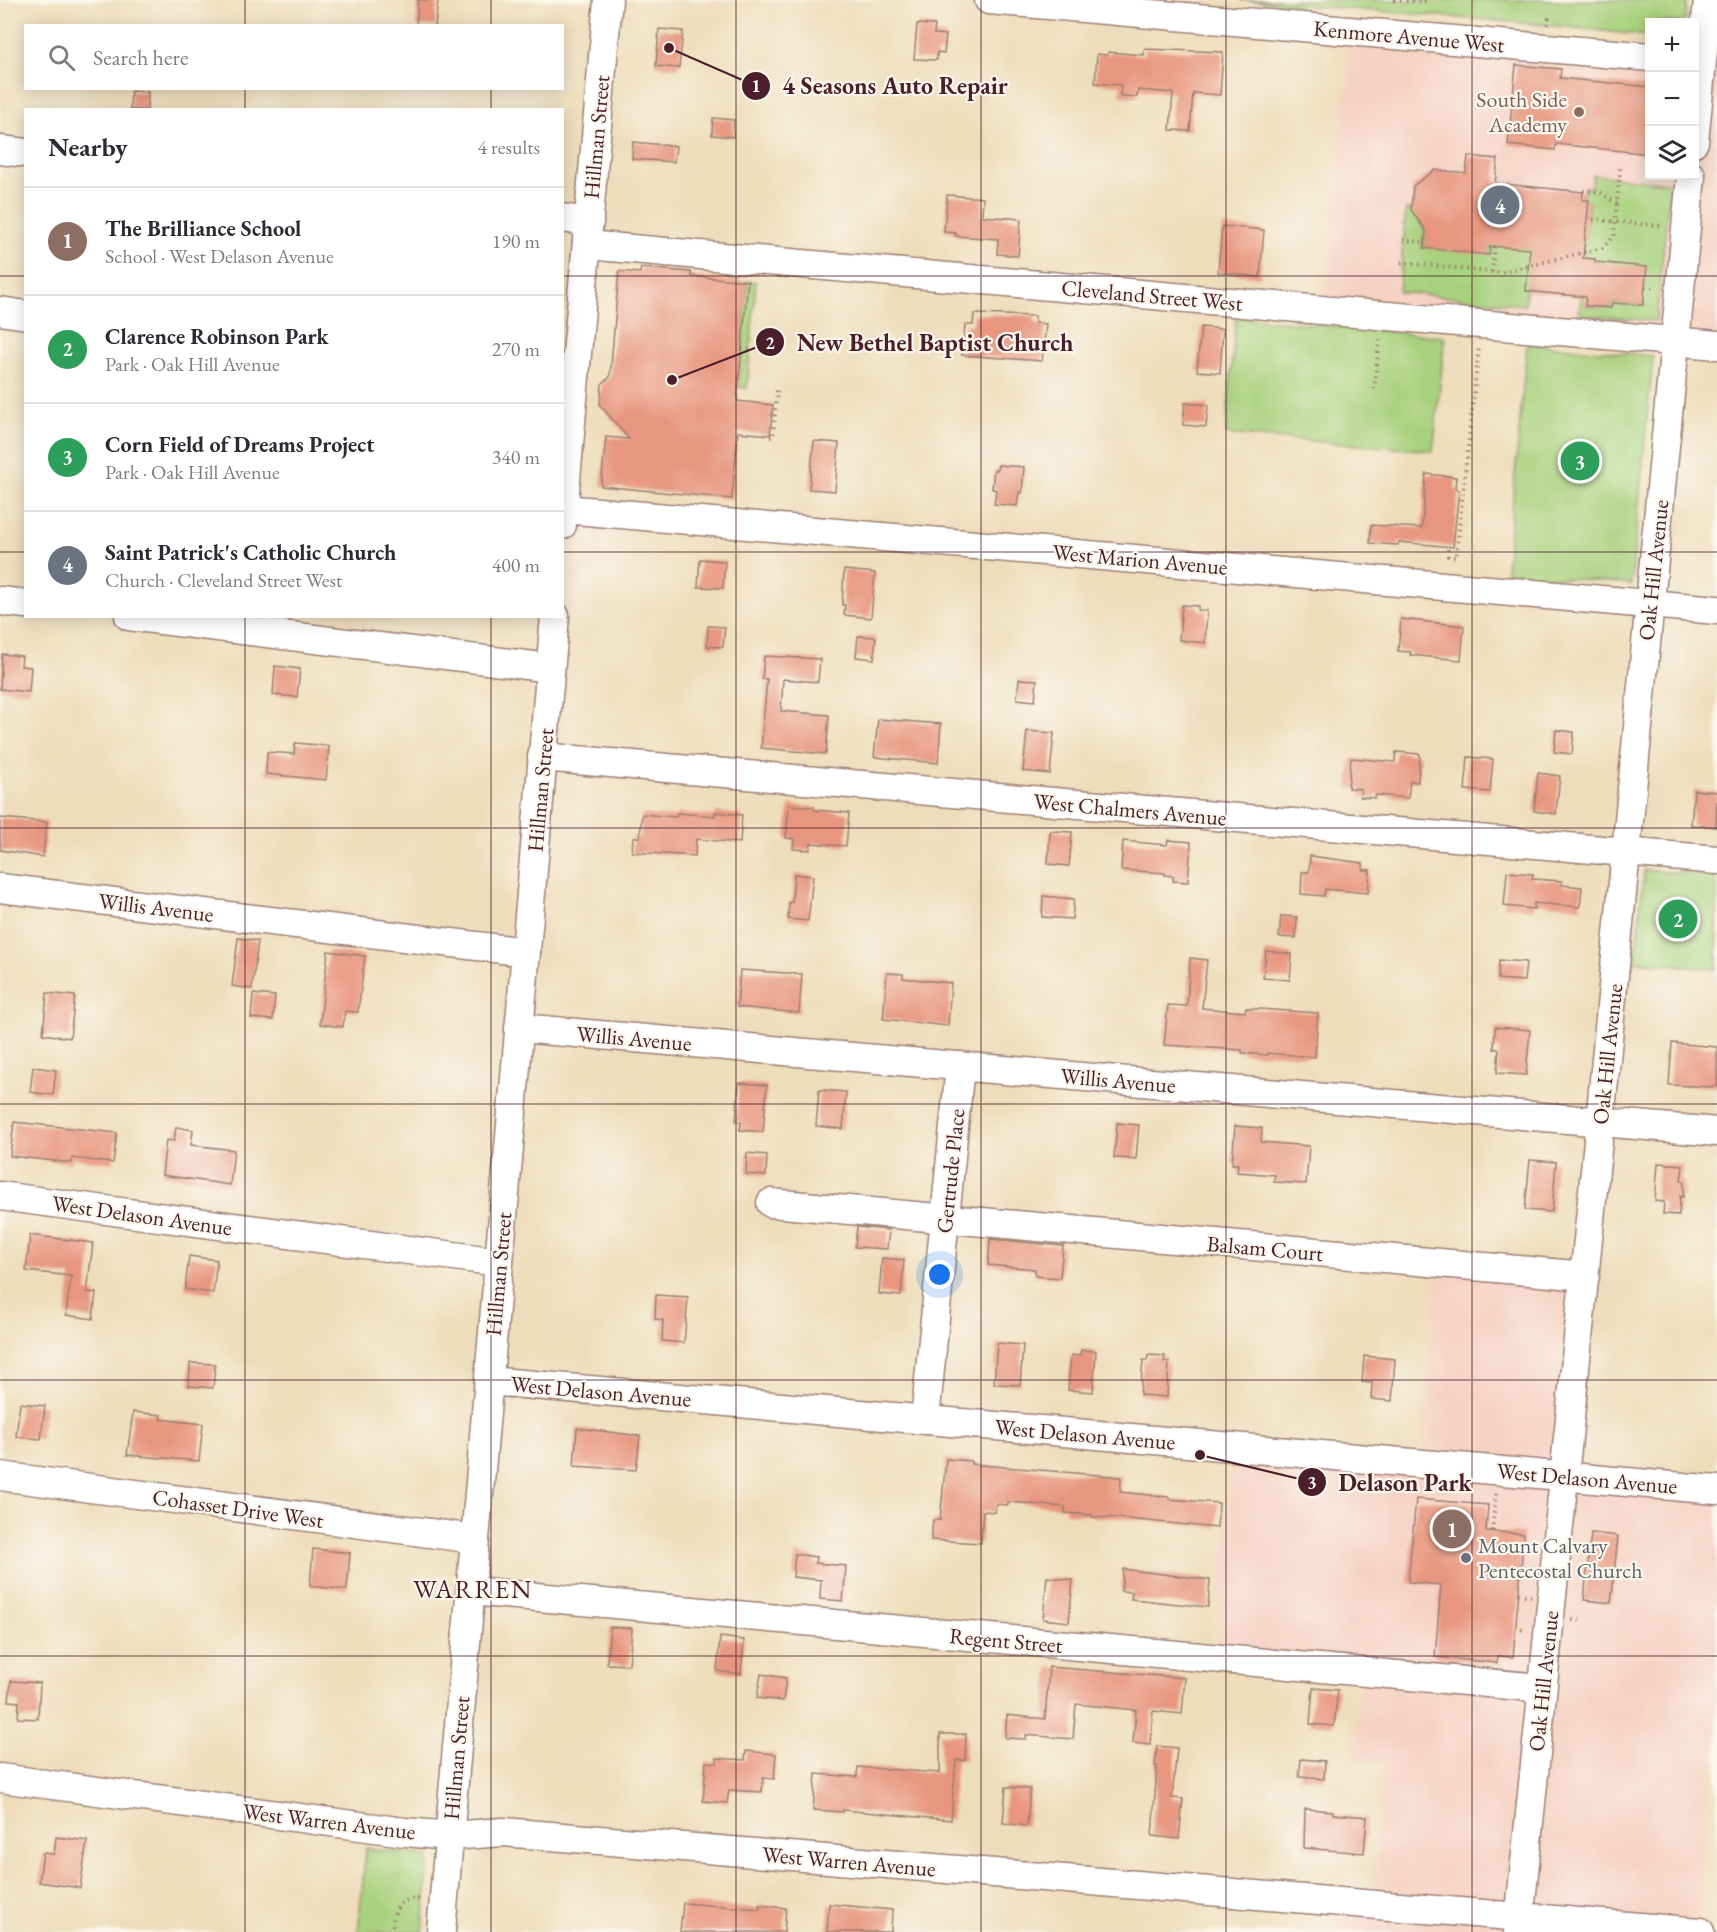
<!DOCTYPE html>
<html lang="en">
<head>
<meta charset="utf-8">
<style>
  :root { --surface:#fff; --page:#f2f2f3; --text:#2b2b33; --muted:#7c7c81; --line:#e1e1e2; --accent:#2563eb }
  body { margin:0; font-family:"EB Garamond",serif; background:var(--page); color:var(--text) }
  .controls { position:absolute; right:18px; top:18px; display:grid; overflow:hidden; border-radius:0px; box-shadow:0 3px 15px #0003 }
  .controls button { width:54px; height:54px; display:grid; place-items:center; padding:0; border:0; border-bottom:2px solid var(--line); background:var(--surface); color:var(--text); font:30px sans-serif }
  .you { position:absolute; left:940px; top:1275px; width:21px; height:21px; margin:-15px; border:4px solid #fff; border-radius:50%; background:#1a73e8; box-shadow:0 0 0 9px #1a73e833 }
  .badge { display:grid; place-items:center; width:39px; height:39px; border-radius:50%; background:var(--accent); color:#fff; font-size:20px; font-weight:700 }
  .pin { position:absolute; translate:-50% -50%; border:3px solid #fff; box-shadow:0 2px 6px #0006 }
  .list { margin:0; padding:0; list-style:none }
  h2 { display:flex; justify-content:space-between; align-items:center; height:78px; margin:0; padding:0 24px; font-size:26px }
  h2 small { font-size:20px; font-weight:400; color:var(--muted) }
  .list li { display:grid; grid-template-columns:39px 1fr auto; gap:18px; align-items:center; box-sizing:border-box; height:108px; padding:0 24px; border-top:2px solid var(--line) }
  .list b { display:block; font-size:22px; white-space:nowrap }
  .list p { margin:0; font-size:20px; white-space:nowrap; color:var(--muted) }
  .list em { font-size:20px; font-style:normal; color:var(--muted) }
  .icon { flex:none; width:33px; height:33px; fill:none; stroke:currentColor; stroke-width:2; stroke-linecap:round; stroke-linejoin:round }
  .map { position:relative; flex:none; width:1717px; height:1932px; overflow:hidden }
  .search { position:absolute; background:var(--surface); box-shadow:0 3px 15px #0003; left:24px; top:24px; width:540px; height:66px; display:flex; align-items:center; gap:15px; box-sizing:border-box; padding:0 21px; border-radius:0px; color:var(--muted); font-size:22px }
  .panel { position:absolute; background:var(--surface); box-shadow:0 3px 15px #0003; left:24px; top:108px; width:540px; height:510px; border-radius:0px }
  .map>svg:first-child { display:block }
  .built { fill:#f5d2c3 }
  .green { fill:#a8d17d; stroke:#797854; stroke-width:1.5 }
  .building { fill:#e8967f }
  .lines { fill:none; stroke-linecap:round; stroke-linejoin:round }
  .minor-casing { stroke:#9c7e73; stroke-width:31 }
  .path { stroke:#9c7e73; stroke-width:4; stroke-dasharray:1.5 4.5; stroke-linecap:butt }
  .minor { stroke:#fff; stroke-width:28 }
  .grid { fill:none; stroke:#4a1f2b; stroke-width:1.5; stroke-opacity:0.55 }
  .education-dot { fill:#8d6e63; stroke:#fbf7ec; stroke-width:2 }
  .worship-dot { fill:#6b7280; stroke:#fbf7ec; stroke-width:2 }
  .labels { text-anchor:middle; stroke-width:4.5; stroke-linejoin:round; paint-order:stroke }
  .street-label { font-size:22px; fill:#4a1f2b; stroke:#fbf7ec }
  .education-label { font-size:22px; fill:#785e54; stroke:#fbf7ec; text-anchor:end }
  .worship-label { font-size:22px; fill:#5b616d; stroke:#fbf7ec; text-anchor:start }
  .quarter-label { font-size:26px; letter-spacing:1.5px; fill:#4a1f2b; stroke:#fbf7ec }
  .leader { fill:none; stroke:#4a1f2b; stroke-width:2 }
  .callout-dot { fill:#4a1f2b; stroke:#fbf7ec; stroke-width:2 }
  .mark-label { font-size:18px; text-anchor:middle; font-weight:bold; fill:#fff }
  .callout-label { font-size:24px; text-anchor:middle; font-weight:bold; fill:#4a1f2b; stroke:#fbf7ec; stroke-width:4.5; stroke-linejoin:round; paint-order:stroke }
</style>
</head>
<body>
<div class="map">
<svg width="1717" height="1932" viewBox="0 0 1717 1932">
  <rect width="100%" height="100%" fill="#fbf7ec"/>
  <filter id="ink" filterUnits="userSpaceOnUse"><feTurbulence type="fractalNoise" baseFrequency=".0167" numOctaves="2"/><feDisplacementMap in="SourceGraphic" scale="12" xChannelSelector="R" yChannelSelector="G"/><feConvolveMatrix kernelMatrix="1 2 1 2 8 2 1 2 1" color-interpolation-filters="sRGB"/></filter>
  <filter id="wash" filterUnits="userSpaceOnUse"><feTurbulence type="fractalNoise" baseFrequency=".008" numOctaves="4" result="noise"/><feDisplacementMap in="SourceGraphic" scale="24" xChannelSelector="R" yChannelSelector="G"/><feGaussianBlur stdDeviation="1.35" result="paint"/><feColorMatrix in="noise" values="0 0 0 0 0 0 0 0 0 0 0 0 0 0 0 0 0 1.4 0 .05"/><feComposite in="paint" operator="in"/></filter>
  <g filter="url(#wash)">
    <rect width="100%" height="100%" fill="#edb"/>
    <g class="built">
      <polygon points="1717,0 1717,345 1325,311 1351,31 1649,57 1650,176 1694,176 1695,61"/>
      <polygon points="1437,1263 1585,1276 1565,1476 1717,1490 1717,1705 1696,1932 1334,1932 1337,1902 1372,1904 1384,1762 1354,1759 1361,1672 1216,1659 1232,1447 1421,1464"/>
    </g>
    <g class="green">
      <polygon points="1240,0 1687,0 1685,22 1650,22 1649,36 1548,25"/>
      <polygon points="1593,175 1670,183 1656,321 1579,315 1581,296 1586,297 1585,306 1611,308 1612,303 1643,305 1595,262 1595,259 1529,267 1525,305 1399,292 1406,209 1411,210 1426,231 1424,247 1489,254 1490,245 1585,237 1589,201 1582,200 1584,187 1591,188"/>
      <polygon points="748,281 756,282 747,388 738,387"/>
      <polygon points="1236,317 1445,337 1433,451 1226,434"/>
      <polygon points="1527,344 1653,356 1631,584 1506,573"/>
      <polygon points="1644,870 1717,876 1717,969 1635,961"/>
      <polygon points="366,1848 429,1856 423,1932 358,1932"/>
    </g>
    <g id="blocks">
      <g class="building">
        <polygon points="418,0 438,0 435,26 416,26"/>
        <polygon points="917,24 935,25 934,34 946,35 944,53 937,52 937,60 914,59"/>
        <polygon points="659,29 683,31 679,68 656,66"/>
        <polygon points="1144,49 1223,52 1220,95 1193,93 1190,131 1170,130 1173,93 1138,90 1137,97 1120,96 1121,85 1095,83 1097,54 1108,55 1108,52 1144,55"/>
        <polygon points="1516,65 1561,69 1560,78 1650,87 1650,154 1556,144 1555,150 1508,145"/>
        <polygon points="131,91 148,92 147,110 130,110"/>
        <polygon points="713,118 734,120 733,137 712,135"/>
        <polygon points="633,142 676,146 674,162 632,159"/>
        <polygon points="1468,156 1498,159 1495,183 1583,192 1582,200 1589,200 1583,258 1595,259 1595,262 1647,267 1643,305 1612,303 1611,308 1585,306 1586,297 1526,291 1530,249 1490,246 1489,255 1424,248 1426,231 1411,210 1413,186 1435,170 1466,173"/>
        <polygon points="947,195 983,198 982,216 1021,219 1018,256 997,254 998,239 955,236 956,233 944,232"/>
        <polygon points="1222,226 1264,230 1260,277 1218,272"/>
        <polygon points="641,268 691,272 691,276 748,281 737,401 773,405 770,435 738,432 732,499 601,486 606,437 629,439 600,405 602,384 610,377 619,271 640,273"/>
        <polygon points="974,314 1035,316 1035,323 1046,324 1042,361 962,355 965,325 973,325"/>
        <polygon points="1201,327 1223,329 1220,373 1197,371"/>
        <polygon points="1185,403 1208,405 1206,427 1183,425"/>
        <polygon points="814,441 839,443 835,491 809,489"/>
        <polygon points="998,465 1024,467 1022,493 1019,492 1017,506 994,504 996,490 992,489 994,470 997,470"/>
        <polygon points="1426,474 1456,477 1455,489 1459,490 1453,547 1399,542 1398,545 1370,543 1371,525 1422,528"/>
        <polygon points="700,559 725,561 723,588 698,587"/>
        <polygon points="844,570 875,573 871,618 844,615 845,605 842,605"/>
        <polygon points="1182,605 1198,606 1198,610 1207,611 1205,643 1179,640"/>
        <polygon points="1401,619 1464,626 1461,660 1410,655 1411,652 1398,651"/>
        <polygon points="708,626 725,627 723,647 707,646"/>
        <polygon points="858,636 876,637 874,659 856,657"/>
        <polygon points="2,654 22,656 21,666 31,667 29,692 0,689"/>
        <polygon points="764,656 820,659 818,682 783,679 781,711 829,715 826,754 761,748 767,679 762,679"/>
        <polygon points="275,666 300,669 297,697 273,695"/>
        <polygon points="1019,679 1037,680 1035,701 1017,699"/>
        <polygon points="878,719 941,724 938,763 874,757"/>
        <polygon points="1556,730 1574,732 1572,754 1554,752"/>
        <polygon points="1027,731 1054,733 1050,774 1023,771"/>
        <polygon points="295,743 329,746 326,780 266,774 267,752 294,754"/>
        <polygon points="1396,752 1420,754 1418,782 1410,781 1408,798 1376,795 1375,798 1360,797 1361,789 1348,788 1351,758 1395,762"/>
        <polygon points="1468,757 1493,759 1490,792 1465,790"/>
        <polygon points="1538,773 1560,776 1556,814 1534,811"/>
        <polygon points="1694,790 1717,792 1716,827 1691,825"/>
        <polygon points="789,805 814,807 814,810 849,813 846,846 811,843 810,850 793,849 794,839 786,838"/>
        <polygon points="715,812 742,815 740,843 696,839 695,856 632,852 633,837 640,837 642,814 676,817 677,813 715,816"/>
        <polygon points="0,818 47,822 43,857 0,850"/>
        <polygon points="1050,831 1072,832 1069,866 1048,864"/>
        <polygon points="1168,840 1191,842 1188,882 1173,881 1173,876 1165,875 1165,873 1121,870 1123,841 1167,845"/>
        <polygon points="1310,856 1363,863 1363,870 1370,870 1368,893 1325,889 1324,896 1301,894 1302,872 1309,872"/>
        <polygon points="1507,872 1533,874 1532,879 1562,881 1562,885 1582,887 1580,907 1534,903 1534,909 1504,906"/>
        <polygon points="794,874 813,876 808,921 788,919 789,902 792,902"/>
        <polygon points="1043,896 1074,899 1072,919 1042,917"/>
        <polygon points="1281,916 1297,917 1296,938 1279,937"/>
        <polygon points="238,938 258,941 252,989 232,986"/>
        <polygon points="328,951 365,956 358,1012 345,1011 343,1027 320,1024"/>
        <polygon points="1266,951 1292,954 1290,980 1263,978"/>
        <polygon points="1190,958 1207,960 1202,1008 1245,1012 1246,1008 1318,1013 1315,1057 1267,1053 1267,1055 1242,1053 1242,1050 1164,1045 1168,1005 1187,1006"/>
        <polygon points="1499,960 1526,962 1524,981 1498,979"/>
        <polygon points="740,970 802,974 799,1013 737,1007"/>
        <polygon points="887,973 903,974 903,978 951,983 948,1026 883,1019"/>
        <polygon points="47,993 75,996 70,1038 43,1034"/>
        <polygon points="253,994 275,996 273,1020 251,1018"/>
        <polygon points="1495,1027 1530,1030 1526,1075 1497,1073 1499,1049 1494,1049"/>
        <polygon points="1672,1043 1717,1047 1717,1087 1669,1085"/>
        <polygon points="33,1067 56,1070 53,1095 30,1092"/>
        <polygon points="739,1083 767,1085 763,1132 740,1130 741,1122 736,1121"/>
        <polygon points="819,1090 846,1092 843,1129 816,1126"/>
        <polygon points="14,1122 117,1133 113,1163 72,1158 72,1163 10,1156"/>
        <polygon points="1117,1123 1139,1125 1136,1159 1114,1158"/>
        <polygon points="1235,1126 1262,1128 1261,1142 1309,1146 1306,1184 1274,1182 1275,1175 1237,1172 1238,1164 1232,1164"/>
        <polygon points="176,1127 193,1130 191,1145 234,1150 230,1185 162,1175 166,1140 174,1141"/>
        <polygon points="747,1153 767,1155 766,1176 746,1174"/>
        <polygon points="1530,1160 1556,1162 1552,1212 1525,1210"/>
        <polygon points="1658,1163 1683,1165 1681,1181 1684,1181 1683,1197 1680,1196 1679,1215 1663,1214 1664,1202 1655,1201"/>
        <polygon points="857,1227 889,1230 887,1249 855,1247"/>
        <polygon points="30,1235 93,1243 87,1292 96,1293 93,1319 66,1315 71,1276 26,1271"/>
        <polygon points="990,1239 1063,1246 1060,1278 1035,1276 1035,1269 988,1265"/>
        <polygon points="189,1256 217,1260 213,1293 185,1289"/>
        <polygon points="882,1258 904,1260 901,1296 879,1294"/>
        <polygon points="656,1295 688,1297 684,1343 662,1341 663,1320 655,1319"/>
        <polygon points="997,1343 1023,1345 1020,1385 994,1384"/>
        <polygon points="1081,1350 1096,1351 1093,1392 1068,1390 1071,1355 1080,1356"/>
        <polygon points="1148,1355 1165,1356 1164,1362 1169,1362 1167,1397 1140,1395 1143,1360 1147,1361"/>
        <polygon points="1364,1356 1395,1359 1392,1401 1371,1399 1372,1383 1362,1382"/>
        <polygon points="190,1363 215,1364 213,1388 189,1386"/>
        <polygon points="20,1403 45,1406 41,1439 16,1437"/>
        <polygon points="133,1412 161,1415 160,1419 203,1424 199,1461 127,1455"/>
        <polygon points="577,1428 640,1436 636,1470 574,1466"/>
        <polygon points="946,1459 971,1461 971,1464 1121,1477 1120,1492 1169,1497 1169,1499 1219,1503 1217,1528 1118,1518 1092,1517 1092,1515 1065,1513 1065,1507 1008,1502 1008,1505 996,1504 995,1512 983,1511 981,1543 931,1540 933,1520 940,1520"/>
        <polygon points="1416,1499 1488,1505 1486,1531 1524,1534 1513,1657 1498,1656 1497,1663 1435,1657 1441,1585 1408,1582"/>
        <polygon points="1591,1533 1618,1536 1611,1603 1584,1600"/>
        <polygon points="313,1549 350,1553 347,1590 310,1586"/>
        <polygon points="795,1554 816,1557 815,1563 846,1566 843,1601 820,1599 821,1580 793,1577"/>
        <polygon points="1123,1569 1210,1580 1208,1607 1131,1599 1132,1592 1121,1591"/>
        <polygon points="1047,1577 1073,1580 1069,1622 1043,1619"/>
        <polygon points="610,1627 632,1628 629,1665 607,1664"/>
        <polygon points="720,1637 744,1640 741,1674 717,1671"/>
        <polygon points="1049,1667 1185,1678 1182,1714 1153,1711 1150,1745 1133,1743 1136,1710 1076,1704 1073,1739 1026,1735 1026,1739 1005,1738 1007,1715 1045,1719"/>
        <polygon points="761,1674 786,1678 783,1701 757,1698"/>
        <polygon points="11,1681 40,1683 38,1719 18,1718 19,1702 9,1701"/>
        <polygon points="1313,1688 1338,1690 1334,1726 1310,1724"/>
        <polygon points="940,1734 966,1734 965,1760 956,1760 951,1820 843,1810 843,1812 813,1810 816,1774 857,1777 858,1767 940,1773"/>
        <polygon points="1157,1746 1177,1748 1172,1798 1183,1799 1179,1839 1152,1836 1157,1766 1155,1766"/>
        <polygon points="746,1751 776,1754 774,1779 763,1778 762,1792 729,1790 727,1803 703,1801 706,1762 717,1763 717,1758 745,1760"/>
        <polygon points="1301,1759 1325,1761 1324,1779 1299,1777"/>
        <polygon points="1006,1787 1030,1789 1027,1826 1003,1823"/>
        <polygon points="1305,1809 1333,1811 1333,1814 1367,1817 1364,1853 1304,1848"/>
        <polygon points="56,1837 87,1841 80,1888 39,1882 43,1853 54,1854"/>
        <polygon points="683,1903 759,1909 759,1905 786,1908 784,1932 680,1932"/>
        <polygon points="829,1904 892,1910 891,1932 827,1932"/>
      </g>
    </g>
  </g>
  <g filter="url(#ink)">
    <use href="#blocks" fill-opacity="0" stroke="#9c7e73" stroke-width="1.5"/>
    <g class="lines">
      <g class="minor-casing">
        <g id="minor">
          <polyline points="989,0 1650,57"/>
          <polyline points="1694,142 1708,0"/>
          <polyline points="0,150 26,153"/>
          <polyline points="562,218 589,222"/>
          <polyline points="587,245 1717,345"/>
          <polyline points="0,311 26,315"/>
          <polyline points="564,509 1717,610"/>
          <polyline points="562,525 608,0"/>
          <polyline points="0,601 26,604"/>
          <polyline points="129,616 550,668"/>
          <polyline points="542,757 1717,860"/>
          <polyline points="0,888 526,952"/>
          <polyline points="519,1028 1717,1132"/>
          <polyline points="0,1196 499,1262"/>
          <polyline points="771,1203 1585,1276"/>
          <polyline points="489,1381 1717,1490"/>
          <polyline points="925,1420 960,1066"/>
          <polyline points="0,1476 475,1539"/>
          <polyline points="471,1591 1542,1688"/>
          <polyline points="0,1778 405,1832 450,1836 503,1832 1700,1932"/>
          <polyline points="441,1932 555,616"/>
          <polyline points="1518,1932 1602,1101 1691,176"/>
        </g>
      </g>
      <g class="path">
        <polyline points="1394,0 1421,2 1430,0"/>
        <polyline points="1548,25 1549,14"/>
        <polyline points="1583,191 1600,192 1617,204"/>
        <polyline points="1587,219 1664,226"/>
        <polyline points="1403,240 1425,242"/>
        <polyline points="1401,262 1499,273 1602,248 1614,236 1620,168"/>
        <polyline points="1492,272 1494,246"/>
        <polyline points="1645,287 1656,288"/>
        <polyline points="742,349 750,350"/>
        <polyline points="1374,389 1380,337"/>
        <polyline points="770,437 773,437 777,390"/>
        <polyline points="1448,549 1448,556 1456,557 1479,346"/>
        <polyline points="1492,1531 1496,1493"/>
        <polyline points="1518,1594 1531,1596"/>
        <polyline points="1572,1620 1583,1621"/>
        <polyline points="1515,1629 1526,1630"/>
        <path d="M392 1932C393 1910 398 1897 422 1899"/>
      </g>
      <use href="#minor" class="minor"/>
    </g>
  </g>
  <path class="grid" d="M245 0V26M491 0V26M736 0V1932M981 0V1932M1226 0V1932M1472 0V1932M245 88V110M491 88V110M0 276H26M562 276H1717M0 552H26M562 552H1717M245 616V1932M491 616V1932M0 828H1717M0 1104H1717M0 1380H1717M0 1656H1717"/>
  <circle class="education-dot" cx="1579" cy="112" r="6"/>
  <circle class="worship-dot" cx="1466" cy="1558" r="6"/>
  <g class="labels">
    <g class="street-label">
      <text transform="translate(1409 36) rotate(5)" y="8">Kenmore Avenue West</text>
      <text transform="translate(596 137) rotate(-85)" y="8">Hillman Street</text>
      <text transform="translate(1152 295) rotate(5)" y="8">Cleveland Street West</text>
      <text transform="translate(1140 559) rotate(5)" y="8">West Marion Avenue</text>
      <text transform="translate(1653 570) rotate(-84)" y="8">Oak Hill Avenue</text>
      <text transform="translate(540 790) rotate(-85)" y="8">Hillman Street</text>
      <text transform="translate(1130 809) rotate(5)" y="8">West Chalmers Avenue</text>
      <text transform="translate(156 907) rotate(7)" y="8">Willis Avenue</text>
      <text transform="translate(634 1038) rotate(5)" y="8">Willis Avenue</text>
      <text transform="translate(1607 1054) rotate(-84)" y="8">Oak Hill Avenue</text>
      <text transform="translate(1118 1080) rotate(5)" y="8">Willis Avenue</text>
      <text transform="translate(950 1171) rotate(-84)" y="8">Gertrude Place</text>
      <text transform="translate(142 1215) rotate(8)" y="8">West Delason Avenue</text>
      <text transform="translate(1265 1248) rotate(5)" y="8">Balsam Court</text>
      <text transform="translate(498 1274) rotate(-85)" y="8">Hillman Street</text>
      <text transform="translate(601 1391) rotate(5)" y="8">West Delason Avenue</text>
      <text transform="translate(1085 1434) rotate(5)" y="8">West Delason Avenue</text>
      <text transform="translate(1587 1478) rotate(5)" y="8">West Delason Avenue</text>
      <text transform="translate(238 1508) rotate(8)" y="8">Cohasset Drive West</text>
      <text transform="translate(1006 1640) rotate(5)" y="8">Regent Street</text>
      <text transform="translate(1543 1681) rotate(-84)" y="8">Oak Hill Avenue</text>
      <text transform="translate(456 1758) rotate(-85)" y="8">Hillman Street</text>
      <text transform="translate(329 1821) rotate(7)" y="8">West Warren Avenue</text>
      <text transform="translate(849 1861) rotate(5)" y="8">West Warren Avenue</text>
    </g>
    <g class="education-label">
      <text x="1567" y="107">South Side<tspan x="1567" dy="25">Academy</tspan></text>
    </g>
    <g class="worship-label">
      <text x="1478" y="1553">Mount Calvary<tspan x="1478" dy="25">Pentecostal Church</tspan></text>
    </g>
    <g class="quarter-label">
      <text x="473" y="1598">WARREN</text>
    </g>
  </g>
  <path class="leader" d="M669 48L756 86M672 380L770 342M1200 1455L1312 1482"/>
  <g class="callout-dot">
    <circle cx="669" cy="48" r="6"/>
    <circle cx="672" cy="380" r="6"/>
    <circle cx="1200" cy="1455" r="6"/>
    <circle cx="756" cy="86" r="15"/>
    <circle cx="770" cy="342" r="15"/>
    <circle cx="1312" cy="1482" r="15"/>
  </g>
  <g class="mark-label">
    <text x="756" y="92">1</text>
    <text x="770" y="349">2</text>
    <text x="1312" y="1489">3</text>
  </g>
  <g class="callout-label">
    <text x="895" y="94">4 Seasons Auto Repair</text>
    <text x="935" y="351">New Bethel Baptist Church</text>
    <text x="1405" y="1491">Delason Park</text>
  </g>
</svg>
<div class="controls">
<button>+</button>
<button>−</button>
<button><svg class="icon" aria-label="layers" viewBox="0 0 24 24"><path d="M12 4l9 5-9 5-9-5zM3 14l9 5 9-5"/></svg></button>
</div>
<div class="you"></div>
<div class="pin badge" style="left:1452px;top:1529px;background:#8d6e63">1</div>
<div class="pin badge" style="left:1678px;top:919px;background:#2e9e5b">2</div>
<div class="pin badge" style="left:1580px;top:461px;background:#2e9e5b">3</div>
<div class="pin badge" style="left:1500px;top:205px;background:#6b7280">4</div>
<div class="search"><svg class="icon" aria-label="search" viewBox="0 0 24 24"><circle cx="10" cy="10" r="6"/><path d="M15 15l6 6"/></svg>Search here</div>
<section class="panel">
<h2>Nearby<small>4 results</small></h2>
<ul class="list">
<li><span class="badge" style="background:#8d6e63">1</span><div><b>The Brilliance School</b><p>School · West Delason Avenue</p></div><em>190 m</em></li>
<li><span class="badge" style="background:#2e9e5b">2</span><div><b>Clarence Robinson Park</b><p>Park · Oak Hill Avenue</p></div><em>270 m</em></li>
<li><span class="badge" style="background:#2e9e5b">3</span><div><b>Corn Field of Dreams Project</b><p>Park · Oak Hill Avenue</p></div><em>340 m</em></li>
<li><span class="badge" style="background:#6b7280">4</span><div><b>Saint Patrick's Catholic Church</b><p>Church · Cleveland Street West</p></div><em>400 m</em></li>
</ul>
</section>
</div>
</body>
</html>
